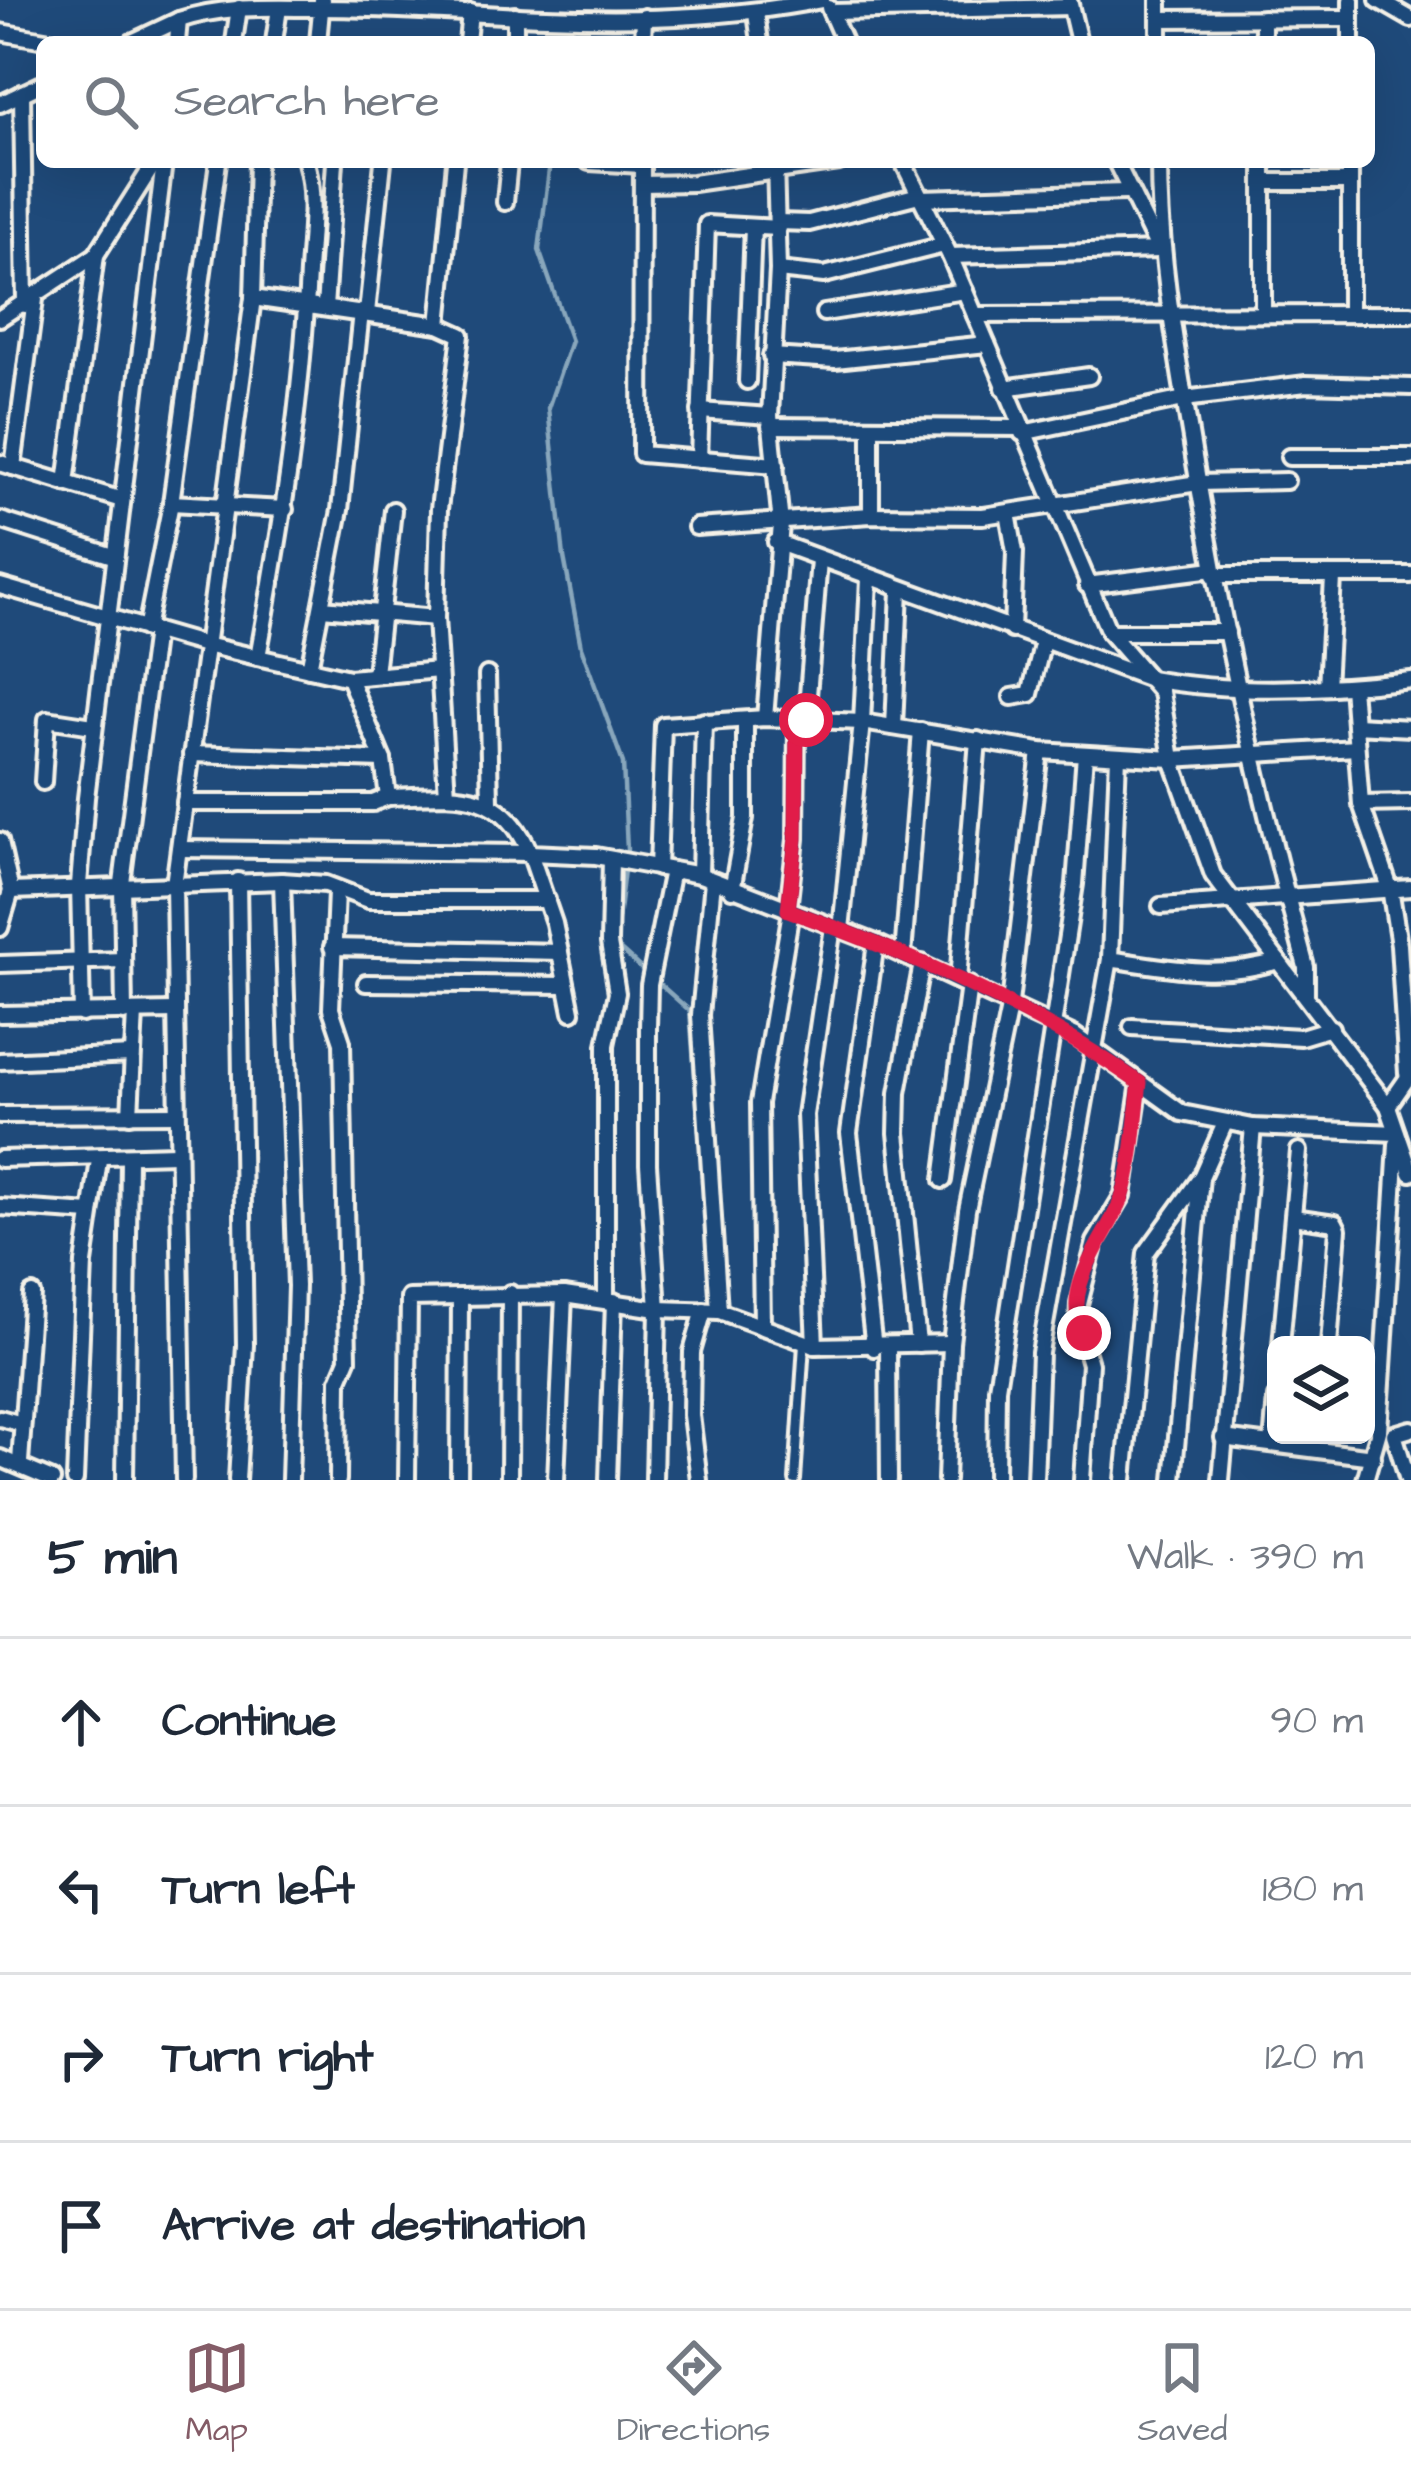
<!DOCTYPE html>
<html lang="en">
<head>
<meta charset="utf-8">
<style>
  :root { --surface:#fff; --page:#f2f2f3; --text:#1f2937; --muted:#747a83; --line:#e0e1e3; --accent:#845c67 }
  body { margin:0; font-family:"Architects Daughter",sans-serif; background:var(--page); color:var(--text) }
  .controls { position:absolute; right:36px; bottom:36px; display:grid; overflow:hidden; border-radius:18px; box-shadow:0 12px 48px #0002 }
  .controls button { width:108px; height:108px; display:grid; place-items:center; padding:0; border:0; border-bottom:3px solid var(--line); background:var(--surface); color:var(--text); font:60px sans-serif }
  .stop { position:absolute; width:36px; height:36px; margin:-27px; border:9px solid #e11d48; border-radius:50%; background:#fff }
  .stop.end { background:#e11d48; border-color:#fff; box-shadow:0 3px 12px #0008 }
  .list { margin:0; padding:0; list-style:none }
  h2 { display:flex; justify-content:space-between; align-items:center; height:156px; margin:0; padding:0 48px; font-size:51px }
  h2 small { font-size:39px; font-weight:400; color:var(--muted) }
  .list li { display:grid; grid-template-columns:78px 1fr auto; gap:36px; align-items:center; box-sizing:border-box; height:168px; padding:0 48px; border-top:3px solid var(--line) }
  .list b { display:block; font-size:45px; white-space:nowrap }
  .list em { font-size:39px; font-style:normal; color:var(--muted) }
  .icon { flex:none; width:66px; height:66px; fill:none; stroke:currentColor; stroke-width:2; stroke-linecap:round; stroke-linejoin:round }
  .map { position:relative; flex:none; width:1411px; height:1480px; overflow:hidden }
  .search { position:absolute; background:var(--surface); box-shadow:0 12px 48px #0002; left:36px; right:36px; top:36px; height:132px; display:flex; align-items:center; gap:30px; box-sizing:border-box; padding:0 42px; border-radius:18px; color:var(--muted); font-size:45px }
  .sheet { height:828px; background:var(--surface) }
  nav { display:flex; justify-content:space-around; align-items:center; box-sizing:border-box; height:168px; border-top:3px solid var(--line); background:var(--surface); font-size:33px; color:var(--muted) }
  nav a { display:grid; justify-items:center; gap:6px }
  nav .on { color:var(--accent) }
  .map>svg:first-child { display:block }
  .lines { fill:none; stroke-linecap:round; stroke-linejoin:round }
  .stream { stroke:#89a7bc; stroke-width:4.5 }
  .service-casing { stroke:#f4f1e8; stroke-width:16 }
  .minor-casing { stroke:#f4f1e8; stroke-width:22 }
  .service { stroke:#1f4a7a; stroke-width:8 }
  .minor { stroke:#1f4a7a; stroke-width:14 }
  .route { stroke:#e11d48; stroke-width:15 }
</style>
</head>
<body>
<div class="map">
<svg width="1411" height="1480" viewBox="0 0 1411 1480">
  <rect width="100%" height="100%" fill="#1f4a7a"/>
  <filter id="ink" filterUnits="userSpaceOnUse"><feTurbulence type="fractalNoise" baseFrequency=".00833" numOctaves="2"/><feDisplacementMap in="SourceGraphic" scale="24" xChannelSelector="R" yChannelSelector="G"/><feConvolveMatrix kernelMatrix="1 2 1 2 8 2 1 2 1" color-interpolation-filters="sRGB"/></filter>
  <g filter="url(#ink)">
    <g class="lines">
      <g class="stream">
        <polyline points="550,162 539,250 571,341 548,408 564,557 581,647 623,763 627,850"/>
        <polyline points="624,870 615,945 646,973"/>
        <polyline points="655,980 690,1011 712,1305"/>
        <polyline points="702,1338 711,1321"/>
      </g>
      <g class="service-casing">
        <polyline id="service" points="795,1480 804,1344"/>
      </g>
      <g class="minor-casing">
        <g id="minor">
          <polyline points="1069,0 1079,42"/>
          <polyline points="1159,0 1159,42"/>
          <polyline points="1378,0 1411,19"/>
          <polyline points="829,8 844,42"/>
          <polyline points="831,12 1070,7"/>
          <polyline points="756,13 760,42"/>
          <polyline points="515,15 515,42"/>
          <polyline points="1263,18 1263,42"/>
          <polyline points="1159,19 1351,18"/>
          <polyline points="0,32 56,42"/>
          <polyline points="132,42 179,20"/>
          <path d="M177 42 179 20C224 5 269 8 316 8 393 8 469 14 546 17 639 21 731 18 822 0"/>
          <polyline points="234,42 239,8"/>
          <polyline points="274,42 279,8"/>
          <polyline points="318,42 322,0"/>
          <polyline points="467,42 470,12"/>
          <polyline points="643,42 644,17"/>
          <polyline points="1351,42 1351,0"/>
          <polyline points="22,93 25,305"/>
          <polyline points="0,104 42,84"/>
          <polyline points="589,162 642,165"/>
          <polyline points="642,162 641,454 776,465"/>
          <polyline points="903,162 950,256 1109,632 1161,692 1172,759 1213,875 1388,1106 1411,1173"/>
          <path d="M1159 162C1159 261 1177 354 1193 451 1222 625 1259 796 1306 967V997"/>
          <polyline points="1263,162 1263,314"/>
          <polyline points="1263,182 1350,182"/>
          <polyline points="642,184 693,183 839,162"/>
          <polyline points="921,198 1126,192"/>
          <polyline points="505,202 509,162"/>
          <polyline points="778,222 809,223 919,195"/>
          <polyline points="950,256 1159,250 1116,162"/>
          <polyline points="778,270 824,275 944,245"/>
          <polyline points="253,298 439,325 461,335 439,509 436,618 447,795"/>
          <polyline points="325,308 335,162"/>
          <polyline points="367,313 383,162"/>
          <polyline points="824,313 965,291"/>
          <polyline points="1350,314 1350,162"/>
          <polyline points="975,315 1411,314"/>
          <polyline points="0,318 96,255 155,162"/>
          <polyline points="439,325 455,162"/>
          <polyline points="771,356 835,360 987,344"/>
          <polyline points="747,381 753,227"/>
          <polyline points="1004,388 1089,376"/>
          <polyline points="700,411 770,416"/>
          <polyline points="770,426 1020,428"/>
          <polyline points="1022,433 1184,399 1306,384 1411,387"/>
          <polyline points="1289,457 1411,457"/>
          <polyline points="699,459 707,224 778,228"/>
          <polyline points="0,463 122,500"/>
          <polyline points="13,467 35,299"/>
          <polyline points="66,483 96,255"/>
          <polyline points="171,503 285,509"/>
          <polyline points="1008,513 1015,552 1012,630"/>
          <polyline points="871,515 871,430"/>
          <polyline points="0,520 113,556"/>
          <polyline points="696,527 871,515 983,516 1198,483 1286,481"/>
          <path d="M776 542 1150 679C1235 694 1325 690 1411 680"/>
          <polyline points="1214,575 1411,575"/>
          <polyline points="1087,585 1213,569"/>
          <path d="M0 586 205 645 349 678 383 760 388 797C452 795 501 784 530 853L596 856 700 875 876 943 1074 1035 1182 1113 1253 1127 1397 1133"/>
          <polyline points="322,608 436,618"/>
          <polyline points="146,629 171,503 218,162"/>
          <polyline points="1109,632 1227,632"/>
          <path d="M258 657C281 530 302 402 308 272 310 235 316 197 306 162"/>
          <polyline points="309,669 340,510 361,312"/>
          <polyline points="375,674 393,510"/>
          <polyline points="487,675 490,801"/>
          <polyline points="349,678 439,670"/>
          <polyline points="1352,686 1361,804 1390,888 1399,945 1407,1073"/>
          <polyline points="1327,687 1333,578"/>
          <polyline points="1012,697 1030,694 1043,641"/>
          <polyline points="765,718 781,524 770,416 778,270 775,162"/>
          <polyline points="806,720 819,560"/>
          <polyline points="1355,725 1411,728"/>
          <polyline points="894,727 900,590"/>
          <polyline points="191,754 383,760"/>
          <polyline points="43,782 47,719 93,726"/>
          <polyline points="185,803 373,803 388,797"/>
          <polyline points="1361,804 1411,803"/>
          <polyline points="0,841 11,891 0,928"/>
          <polyline points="179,849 530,853 554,923 572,1012"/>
          <polyline points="658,868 663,725 765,718 862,722 1040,751 1172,759 1356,748"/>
          <polyline points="700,875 704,721"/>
          <polyline points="282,881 296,1286 290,1480"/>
          <polyline points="713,881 700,1015 719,1311"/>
          <polyline points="732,890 745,818 745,720"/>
          <polyline points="11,891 282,881 326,884 368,900 547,900"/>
          <polyline points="336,892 331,1009 342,1042 348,1359 339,1380 338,1480"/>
          <polyline points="1161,906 1411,888"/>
          <polyline points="788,910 796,839 797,720"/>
          <polyline points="841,930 862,722 869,579"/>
          <polyline points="332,947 560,952"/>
          <polyline points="903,955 921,731"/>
          <path d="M1110 959C1167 968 1221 979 1278 961"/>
          <polyline points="0,964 123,960"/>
          <polyline points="958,980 978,740"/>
          <polyline points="366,983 566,985"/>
          <polyline points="124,1013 122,883 155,631"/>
          <polyline points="0,1014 175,1011"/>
          <polyline points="82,1014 79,885 86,798 164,162"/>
          <polyline points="1132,1027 1301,1037 1331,1028"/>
          <polyline points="0,1061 132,1055"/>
          <polyline points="1388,1106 1411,1073"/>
          <polyline points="0,1115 177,1114"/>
          <polyline points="130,1115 135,1012"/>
          <polyline points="0,1159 176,1154"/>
          <polyline points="943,1180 969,985"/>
          <polyline points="0,1207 91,1213"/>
          <polyline points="1293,1217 1335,1223 1338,1229 1329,1345"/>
          <polyline points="606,1300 606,1045 617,993 609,943 611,859"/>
          <polyline points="762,1327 759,1103 791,911"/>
          <polyline points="918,1344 897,1133 898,1093 922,963"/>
          <polyline points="1281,1345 1299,1151"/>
          <polyline points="815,1346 805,1115 833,927"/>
          <polyline points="888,1346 889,1480"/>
          <polyline points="874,1348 849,1133 876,943"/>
          <polyline points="0,1418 22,1424"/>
          <polyline points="1223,1438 1373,1457"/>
          <polyline points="1272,1444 1276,1398"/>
          <polyline points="0,1458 52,1480"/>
          <polyline points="20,1462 32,1294"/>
          <polyline points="75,1480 84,1263 99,1160"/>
          <polyline points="125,1480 129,1158"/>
          <polyline points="184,1480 174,885 253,298 257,162"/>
          <polyline points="237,1480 245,1345 238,881"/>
          <polyline points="407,1480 409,1298 564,1295 658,1309 719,1311 815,1346 951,1343"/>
          <polyline points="459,1480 460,1299"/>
          <polyline points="509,1480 510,1293"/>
          <polyline points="556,1480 564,1295"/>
          <polyline points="608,1480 614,1301"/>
          <polyline points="654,1480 658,1309 648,1164 648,1028 649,985 672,870"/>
          <polyline points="699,1480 691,1415 692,1352 704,1310"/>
          <polyline points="946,1480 951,1343 967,1210 1010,1003 1040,751"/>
          <polyline points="996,1480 997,1388 1075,884 1085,754"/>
          <polyline points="1035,1480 1040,1353 1110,959 1118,756"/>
          <polyline points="1082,1480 1090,1364 1078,1322 1079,1304 1095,1242 1123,1195 1140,1083"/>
          <polyline points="1124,1480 1146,1253 1201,1177 1225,1123"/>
          <polyline points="1173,1480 1201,1177"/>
          <polyline points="1221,1480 1253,1127"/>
          <polyline points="1365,1480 1379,1431 1397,1144"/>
          <polyline points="1408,1480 1394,1434 1411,1429"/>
        </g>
      </g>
      <use href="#service" class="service"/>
      <use href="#minor" class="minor"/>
    </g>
  </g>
  <g class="lines" filter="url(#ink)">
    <path class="route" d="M806 720H797L796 839 788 910C914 956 1030 1006 1140 1083 1135 1119 1134 1160 1123 1195 1110 1236 1058 1287 1084 1333"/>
  </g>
</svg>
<div class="controls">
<button><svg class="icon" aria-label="layers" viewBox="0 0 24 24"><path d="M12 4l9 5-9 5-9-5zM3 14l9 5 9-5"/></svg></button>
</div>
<div class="stop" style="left:806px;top:720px"></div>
<div class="stop end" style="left:1084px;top:1333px"></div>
<div class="search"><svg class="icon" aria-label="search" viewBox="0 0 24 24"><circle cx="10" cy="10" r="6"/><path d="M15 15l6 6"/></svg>Search here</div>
</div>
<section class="sheet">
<h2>5 min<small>Walk · 390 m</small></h2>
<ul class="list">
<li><svg class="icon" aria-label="ahead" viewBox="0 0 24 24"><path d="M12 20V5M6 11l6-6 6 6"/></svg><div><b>Continue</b></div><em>90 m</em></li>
<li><svg class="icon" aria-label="left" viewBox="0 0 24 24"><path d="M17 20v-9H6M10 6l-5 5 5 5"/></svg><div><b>Turn left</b></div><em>180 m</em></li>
<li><svg class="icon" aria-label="right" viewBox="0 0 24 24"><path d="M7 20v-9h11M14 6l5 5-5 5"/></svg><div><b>Turn right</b></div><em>120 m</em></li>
<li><svg class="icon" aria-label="arrive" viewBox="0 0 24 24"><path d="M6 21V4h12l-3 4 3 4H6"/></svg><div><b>Arrive at destination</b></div></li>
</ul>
</section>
<nav>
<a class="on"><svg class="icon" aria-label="map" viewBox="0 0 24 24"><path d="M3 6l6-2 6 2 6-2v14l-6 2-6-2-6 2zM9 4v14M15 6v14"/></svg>Map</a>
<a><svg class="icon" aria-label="directions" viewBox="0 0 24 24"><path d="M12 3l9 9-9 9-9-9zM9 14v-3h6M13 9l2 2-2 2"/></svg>Directions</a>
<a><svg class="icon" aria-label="saved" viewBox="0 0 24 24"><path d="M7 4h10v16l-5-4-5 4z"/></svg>Saved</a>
</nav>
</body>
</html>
